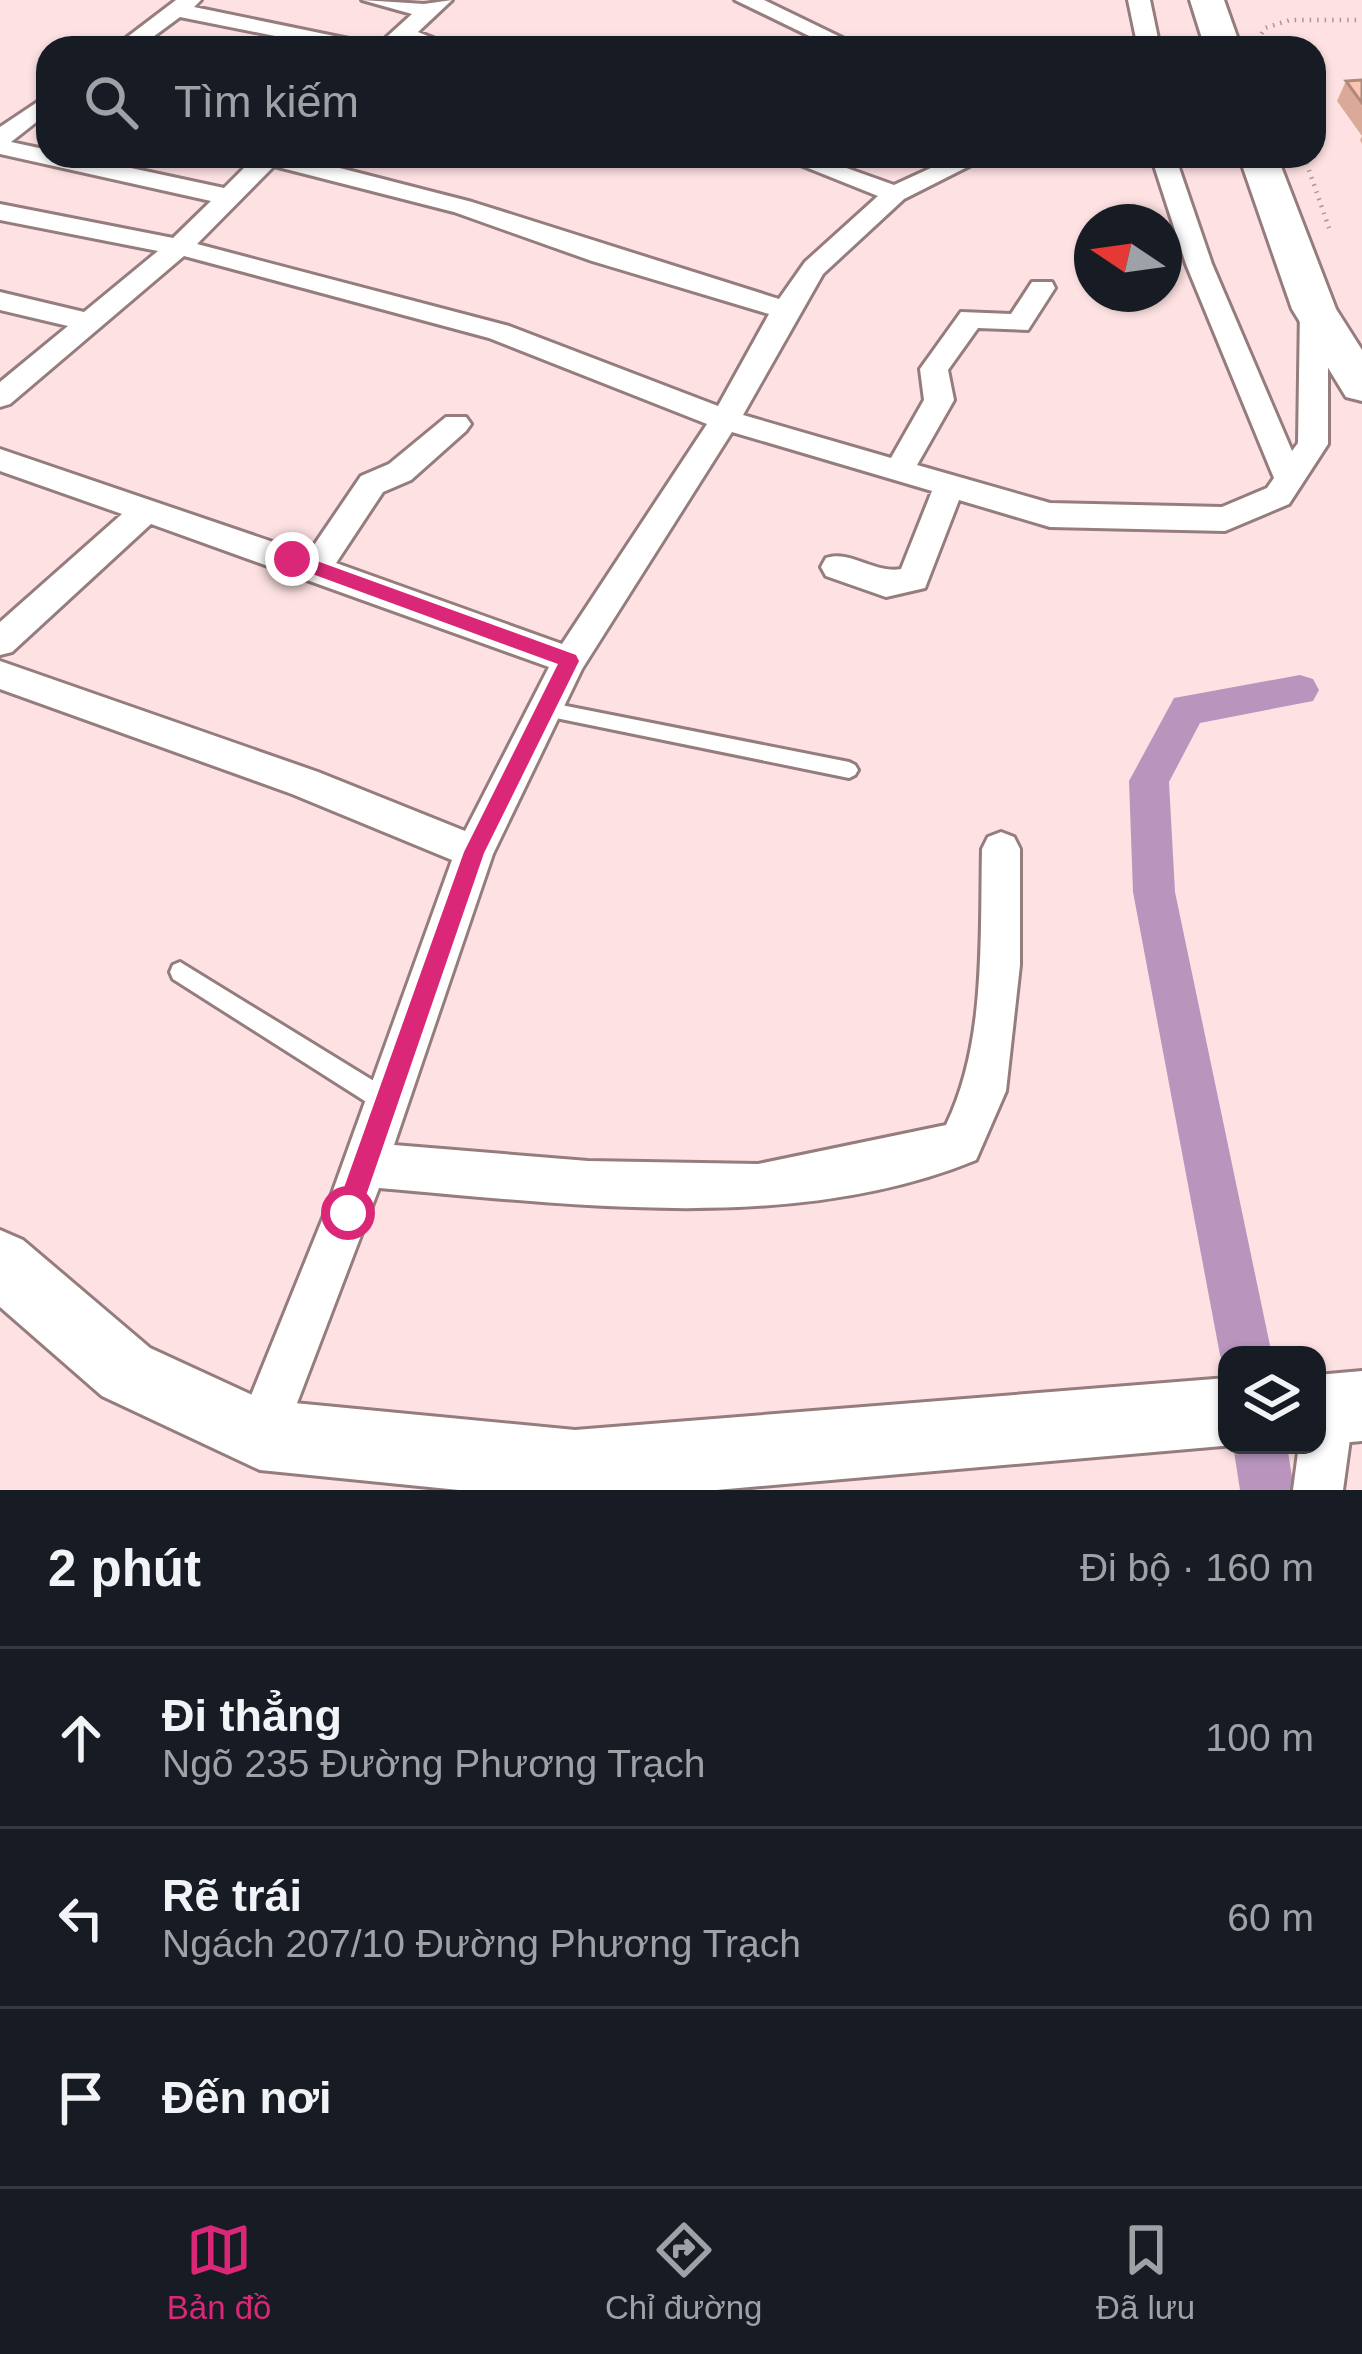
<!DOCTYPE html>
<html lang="vi">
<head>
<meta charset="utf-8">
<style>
  :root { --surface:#171b24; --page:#20242c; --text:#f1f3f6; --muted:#9ea1a6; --line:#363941; --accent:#db2777 }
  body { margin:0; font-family:Arial,sans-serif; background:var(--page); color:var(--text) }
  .controls { position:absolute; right:36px; bottom:36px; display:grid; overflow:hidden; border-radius:24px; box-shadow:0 3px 9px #0004 }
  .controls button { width:108px; height:108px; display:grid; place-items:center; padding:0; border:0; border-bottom:3px solid var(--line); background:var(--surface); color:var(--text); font:60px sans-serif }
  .compass { position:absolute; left:1074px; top:204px; width:108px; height:108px; border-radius:50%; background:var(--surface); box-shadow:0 3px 9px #0004; rotate:283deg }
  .stop { position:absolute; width:36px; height:36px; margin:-27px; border:9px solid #db2777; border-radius:50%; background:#fff }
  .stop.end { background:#db2777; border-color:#fff; box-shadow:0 3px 12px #0008 }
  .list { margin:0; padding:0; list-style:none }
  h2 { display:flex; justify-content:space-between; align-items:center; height:156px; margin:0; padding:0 48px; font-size:51px }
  h2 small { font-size:39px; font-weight:400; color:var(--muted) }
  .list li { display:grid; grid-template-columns:78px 1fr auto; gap:36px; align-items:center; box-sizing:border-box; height:180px; padding:0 48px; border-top:3px solid var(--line) }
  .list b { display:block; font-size:45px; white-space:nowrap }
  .list p { margin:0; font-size:39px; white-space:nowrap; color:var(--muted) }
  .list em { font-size:39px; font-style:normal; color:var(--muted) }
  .icon { flex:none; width:66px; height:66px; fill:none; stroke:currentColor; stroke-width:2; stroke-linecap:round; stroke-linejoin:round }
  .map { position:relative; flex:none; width:1362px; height:1490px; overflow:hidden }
  .search { position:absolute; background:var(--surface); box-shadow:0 3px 9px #0004; left:36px; right:36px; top:36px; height:132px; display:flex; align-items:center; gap:30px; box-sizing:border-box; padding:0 42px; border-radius:36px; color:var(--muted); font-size:45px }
  .sheet { height:696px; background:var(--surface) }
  nav { display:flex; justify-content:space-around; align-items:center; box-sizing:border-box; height:168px; border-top:3px solid var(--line); background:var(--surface); font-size:33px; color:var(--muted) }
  nav a { display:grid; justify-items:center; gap:6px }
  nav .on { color:var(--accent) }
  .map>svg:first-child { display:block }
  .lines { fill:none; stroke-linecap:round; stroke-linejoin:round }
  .canal { fill:#b995be; fill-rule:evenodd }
  .lane-casing { stroke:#957c7d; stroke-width:6 }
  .street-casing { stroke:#957c7d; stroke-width:6 }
  .secondary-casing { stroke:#957c7d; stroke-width:6 }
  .primary-casing { stroke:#957c7d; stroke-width:6 }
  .path { stroke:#ab9697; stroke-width:4.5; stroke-dasharray:1.5 6; stroke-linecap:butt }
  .lane { fill:#fff; fill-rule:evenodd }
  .street { fill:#fff; fill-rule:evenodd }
  .secondary { fill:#fff; fill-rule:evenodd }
  .primary { fill:#fff; fill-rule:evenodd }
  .wall { fill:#daa997 }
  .building { fill:#fdc4b0; stroke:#b1897b; stroke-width:3 }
  .route { fill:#db2777 }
</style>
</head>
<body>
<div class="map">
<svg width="1362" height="1490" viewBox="0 0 1362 1490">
  <rect width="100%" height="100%" fill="#fee2e3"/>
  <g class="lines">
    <g class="canal">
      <polygon points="1300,675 1313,679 1319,690 1313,701 1200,723 1169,782 1175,892 1272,1355 1227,1355 1227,1372 1220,1355 1133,892 1129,781 1174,698"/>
      <polygon points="1233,1445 1287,1445 1294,1490 1240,1490"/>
    </g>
    <g class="lane-casing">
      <g id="lane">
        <polygon points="546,702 849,762 855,765 858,770 855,775 849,778 546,716 540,714 537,709 540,704"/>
        <polygon points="180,962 395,1094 398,1102 395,1110 387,1113 379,1110 173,979 170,972 173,965"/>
      </g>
    </g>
    <g class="street-casing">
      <g id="street">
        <polygon points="176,0 201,0 194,7 378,45 412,14 362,0 424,4 452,0 418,32 458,48 424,48 406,42 400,48 335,48 180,17 138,48 113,48"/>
        <polygon points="735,0 764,0 863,48 834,48"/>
        <polygon points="1128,0 1150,0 1160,48 1138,48"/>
        <path d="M48 95V113L11 142 48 150V156H75L224 188 256 156H293L472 202 779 299 805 262 878 196 778 156H813L894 185 957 156H989L904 199 823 274 743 415 891 458 924 400 920 369 961 312 1011 314 1032 282H1052L1055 288 1028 330 978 328 948 370 954 400 917 465 1050 503 1222 507 1267 488 1274 478 1186 264 1151 156H1175L1212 264 1292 451 1298 443 1300 309 1314 300 1324 303 1328 309V444L1289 504 1225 531 1050 527 959 500 925 588 886 597 826 576 821 567 826 558C851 550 874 574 901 569L932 491 732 432 582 669 493 854 394 1145 588 1161 758 1164 946 1125C986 1043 980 940 982 849L988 837 1001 832 1014 837 1020 849V965L1006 1091 976 1160C794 1235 570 1204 379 1188L278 1453 260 1460 242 1453 235 1435 325 1213 452 860 292 794 0 689V661L318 772 465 831 549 667 151 524 12 652 0 655V622L122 514 0 471V449L308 554 361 476 389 464 446 417H466L471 424 466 431 411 480 383 492 336 563 562 644 707 424 489 338 184 256 10 404 0 407V382L68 326 0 310V292L84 312 158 251 0 220V204L173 238 211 201 0 154V127ZM274 166 454 212 592 261 769 314 718 406 509 326 197 244Z"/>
        <polygon points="1329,1385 1346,1393 1354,1410 1343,1490 1293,1490 1299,1445 1317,1445 1317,1390"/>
      </g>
    </g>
    <g class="secondary-casing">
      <g id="secondary">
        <polygon points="0,1230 23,1240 150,1348 263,1400 575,1430 1227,1378 1227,1445 1234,1445 716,1490 459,1490 260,1470 102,1396 0,1307"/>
        <polygon points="1362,1371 1362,1441 1317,1445 1317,1375"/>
      </g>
    </g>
    <g class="primary-casing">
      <g id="primary">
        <polygon points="1190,0 1224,0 1241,48 1205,48"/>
        <polygon points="1239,156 1277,156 1336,309 1362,350 1362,401 1346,397 1292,309"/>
      </g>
    </g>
    <g class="path">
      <polyline points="1262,48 1260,36 1265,28 1290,20 1362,20"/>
      <polyline points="1304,156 1329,228"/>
    </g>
    <use href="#lane" class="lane"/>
    <use href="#street" class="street"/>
    <use href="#secondary" class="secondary"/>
    <use href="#primary" class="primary"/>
  </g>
  <polygon class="wall" points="1362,80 1362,144 1360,140 1362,136 1337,101 1346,81"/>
  <polygon class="building" points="1362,80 1362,103 1346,81"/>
  <polygon class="route" points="292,552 576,655 579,661 484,853 360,1213 348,1225 335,1213 464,852 558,664 285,564 283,559"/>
</svg>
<div class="controls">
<button><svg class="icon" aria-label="layers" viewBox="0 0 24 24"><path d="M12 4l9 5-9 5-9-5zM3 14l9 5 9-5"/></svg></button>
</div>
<svg class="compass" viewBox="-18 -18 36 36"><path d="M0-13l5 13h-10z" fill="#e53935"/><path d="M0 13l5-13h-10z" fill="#9ea1a6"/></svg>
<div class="stop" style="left:348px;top:1213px"></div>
<div class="stop end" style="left:292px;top:559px"></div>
<div class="search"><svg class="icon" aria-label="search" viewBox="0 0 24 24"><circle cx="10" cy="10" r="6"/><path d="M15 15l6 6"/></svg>Tìm kiếm</div>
</div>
<section class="sheet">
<h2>2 phút<small>Đi bộ · 160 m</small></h2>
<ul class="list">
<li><svg class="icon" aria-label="ahead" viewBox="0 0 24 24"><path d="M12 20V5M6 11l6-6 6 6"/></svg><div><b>Đi thẳng</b><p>Ngõ 235 Đường Phương Trạch</p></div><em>100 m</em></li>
<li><svg class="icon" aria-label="left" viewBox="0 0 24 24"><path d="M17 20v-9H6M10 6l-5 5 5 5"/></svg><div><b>Rẽ trái</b><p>Ngách 207/10 Đường Phương Trạch</p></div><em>60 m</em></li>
<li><svg class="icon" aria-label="arrive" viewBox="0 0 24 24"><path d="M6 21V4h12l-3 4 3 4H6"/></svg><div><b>Đến nơi</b></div></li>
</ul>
</section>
<nav>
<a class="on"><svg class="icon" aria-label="map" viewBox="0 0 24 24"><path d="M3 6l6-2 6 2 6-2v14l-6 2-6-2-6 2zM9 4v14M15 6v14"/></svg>Bản đồ</a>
<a><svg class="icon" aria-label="directions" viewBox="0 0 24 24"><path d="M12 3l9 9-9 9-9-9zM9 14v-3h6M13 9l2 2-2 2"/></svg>Chỉ đường</a>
<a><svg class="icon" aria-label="saved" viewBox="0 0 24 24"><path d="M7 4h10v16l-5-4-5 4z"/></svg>Đã lưu</a>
</nav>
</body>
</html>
